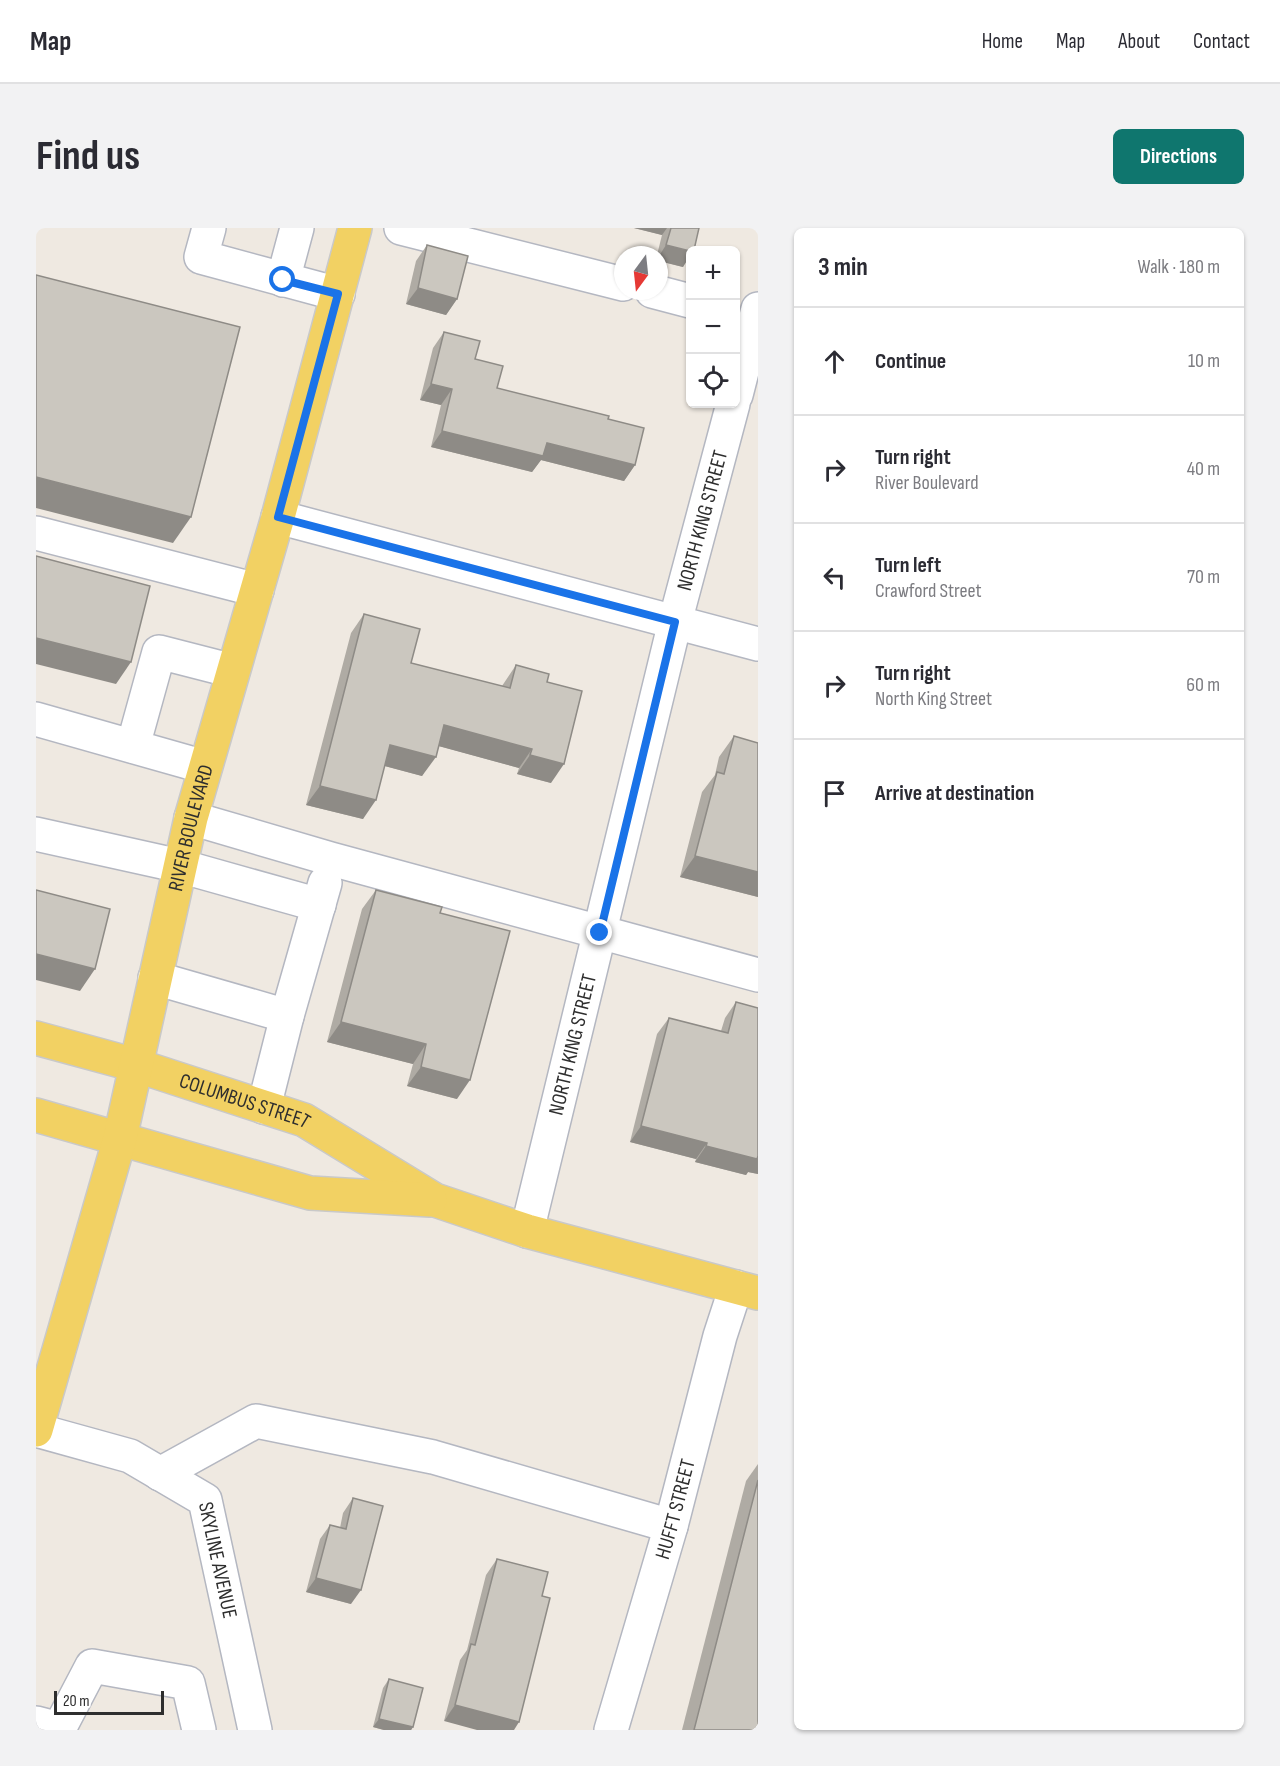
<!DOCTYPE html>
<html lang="en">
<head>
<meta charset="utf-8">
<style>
  :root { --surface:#fff; --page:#f2f2f3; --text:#2b2b33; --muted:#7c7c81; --line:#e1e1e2; --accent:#0f766e }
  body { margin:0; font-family:"Sofia Sans Condensed",sans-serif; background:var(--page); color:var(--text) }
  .controls { position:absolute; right:18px; top:18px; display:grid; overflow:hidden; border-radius:9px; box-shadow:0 2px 4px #0004 }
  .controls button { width:54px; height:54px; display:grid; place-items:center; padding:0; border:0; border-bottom:2px solid var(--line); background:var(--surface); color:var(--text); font:30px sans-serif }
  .compass { position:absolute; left:578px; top:18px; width:54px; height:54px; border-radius:50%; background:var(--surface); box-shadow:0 2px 4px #0004; rotate:195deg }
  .scale { position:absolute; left:18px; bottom:15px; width:110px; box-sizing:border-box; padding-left:6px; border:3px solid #2e2e2e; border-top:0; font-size:16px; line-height:21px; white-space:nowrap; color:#2e2e2e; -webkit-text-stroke:4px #fff; paint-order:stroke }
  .stop { position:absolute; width:18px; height:18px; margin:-14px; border:4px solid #1a73e8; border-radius:50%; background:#fff }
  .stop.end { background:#1a73e8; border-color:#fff; box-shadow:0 2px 6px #0008 }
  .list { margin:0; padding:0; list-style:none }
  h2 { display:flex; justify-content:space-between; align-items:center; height:78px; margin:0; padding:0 24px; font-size:26px }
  h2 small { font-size:20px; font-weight:400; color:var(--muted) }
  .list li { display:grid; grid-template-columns:39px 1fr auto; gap:18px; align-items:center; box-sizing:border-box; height:108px; padding:0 24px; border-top:2px solid var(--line) }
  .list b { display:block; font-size:22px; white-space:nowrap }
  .list p { margin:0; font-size:20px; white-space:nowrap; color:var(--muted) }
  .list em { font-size:20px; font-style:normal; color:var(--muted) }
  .icon { flex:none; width:33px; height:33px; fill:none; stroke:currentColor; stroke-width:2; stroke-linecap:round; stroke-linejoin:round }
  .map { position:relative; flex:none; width:722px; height:1502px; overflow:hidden; border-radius:9px }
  header { display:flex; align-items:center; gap:36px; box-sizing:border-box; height:84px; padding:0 30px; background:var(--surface); border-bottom:2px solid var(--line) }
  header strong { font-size:28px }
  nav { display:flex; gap:33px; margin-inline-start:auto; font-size:21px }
  .intro { display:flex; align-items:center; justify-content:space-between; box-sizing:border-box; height:144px; padding:0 36px }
  h1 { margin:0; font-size:42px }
  .button { padding:15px 27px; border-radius:9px; background:var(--accent); color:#fff; font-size:21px; font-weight:700 }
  main { display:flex; gap:36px; padding:0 36px }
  aside { flex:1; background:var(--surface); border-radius:9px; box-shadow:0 2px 4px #0004 }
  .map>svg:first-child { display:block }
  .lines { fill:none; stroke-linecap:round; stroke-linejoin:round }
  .minor-casing { stroke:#b4b7c1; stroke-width:36 }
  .major-casing { stroke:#c9c9c9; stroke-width:36 }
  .minor { stroke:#fff; stroke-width:33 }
  .major { stroke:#f2d163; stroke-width:33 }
  .wall { fill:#afaba4 }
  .shaded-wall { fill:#8e8b86 }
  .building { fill:#cbc7bf; stroke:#8e8b86; stroke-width:1.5 }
  .route { stroke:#1a73e8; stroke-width:8 }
  .labels { text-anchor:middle; stroke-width:4.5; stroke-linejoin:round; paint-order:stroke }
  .street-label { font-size:21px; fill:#2e2e2e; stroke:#fff }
</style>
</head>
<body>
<header>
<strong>Map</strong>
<nav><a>Home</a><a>Map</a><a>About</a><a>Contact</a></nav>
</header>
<div class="intro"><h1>Find us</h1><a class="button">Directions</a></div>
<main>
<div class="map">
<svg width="722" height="1502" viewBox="0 0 722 1502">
  <rect width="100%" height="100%" fill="#efe9e1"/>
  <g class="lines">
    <g class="minor-casing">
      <g id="minor">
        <polyline points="173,0 165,29 302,66"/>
        <polyline points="365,0 587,56"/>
        <polyline points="247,52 261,0"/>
        <polyline points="616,63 654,73"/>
        <polyline points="700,167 722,81"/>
        <polyline points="242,289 722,416"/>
        <polyline points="0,305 221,362"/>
        <polyline points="0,491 169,539"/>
        <polyline points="97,518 123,424 197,443"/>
        <polyline points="155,590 295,631 722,747"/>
        <polyline points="0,606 144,638 283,677"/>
        <polyline points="119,750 251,788"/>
        <polyline points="228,879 251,788 289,655"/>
        <path id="s1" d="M491 1003 639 394 697 176"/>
        <path id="s2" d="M0 1202 94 1228 169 1272 219 1502"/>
        <polyline points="124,1246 220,1193 397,1229 635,1298"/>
        <polyline points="0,1495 23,1501 56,1438 152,1455 163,1502"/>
        <path id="s3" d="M575 1502 635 1298 684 1108 700 1059"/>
      </g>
    </g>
    <g class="major-casing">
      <g id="major">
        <path id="s4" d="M0 810 99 837 268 892 399 972 491 1003 722 1065"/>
        <polyline points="0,887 274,965 394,972"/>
        <path id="s5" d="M0 1202 84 910 155 590 242 289 319 0"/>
      </g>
    </g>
    <use href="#minor" class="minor"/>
    <use href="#major" class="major"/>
  </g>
  <g class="wall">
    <polygon points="598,0 663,0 647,39 623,33 623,27 621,27 626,7"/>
    <polygon points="391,17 421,71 410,87 370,76 380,33"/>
    <polygon points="408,104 439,131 461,160 572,191 599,237 588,253 505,232 496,244 395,219 405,177 384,172 397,120"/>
    <polygon points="328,386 375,435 466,458 480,437 511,454 515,555 481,546 483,540 403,518 386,548 349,538 327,591 270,577 315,405"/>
    <polygon points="698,508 722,515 722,669 644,649 666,564 679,547 683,529"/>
    <polygon points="340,662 404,685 421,871 371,858 377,836 291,814 326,681"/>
    <polygon points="700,774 722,780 722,946 712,944 710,947 659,934 660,931 594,914 621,806 633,790 685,803 689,790"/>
    <polygon points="722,1236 722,1502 646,1502 710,1253"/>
    <polygon points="317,1270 315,1376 270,1364 284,1311 294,1297 304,1300 307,1285"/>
    <polygon points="461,1331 506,1368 408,1493 424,1432 431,1422 450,1347"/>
    <polygon points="353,1451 377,1499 375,1502 348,1502 337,1499 347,1460"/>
  </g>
  <g class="shaded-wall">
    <polygon points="598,0 631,0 626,7"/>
    <polygon points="630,17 654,23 654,28 647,39 623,33 623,28"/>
    <polygon points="382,60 421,71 410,87 370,76"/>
    <polygon points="395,156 416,161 405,177 384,172"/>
    <polygon points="406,203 511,215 599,237 588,253 505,232 496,244 395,219"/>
    <polygon points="0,249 155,289 137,315 0,280"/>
    <polygon points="0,410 95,434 80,456 0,436"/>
    <polygon points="408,497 496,521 483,540 395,516"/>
    <polygon points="354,517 400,529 386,548 341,536"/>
    <polygon points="494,527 528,536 515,555 481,546"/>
    <polygon points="284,558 340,572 327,591 270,577"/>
    <polygon points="659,628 722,644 722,669 644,649"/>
    <polygon points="0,726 59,741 44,763 0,752"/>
    <polygon points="305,794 390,816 377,836 291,814"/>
    <polygon points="385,839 434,852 421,871 371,858"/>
    <polygon points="605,898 671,915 660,931 594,914"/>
    <polygon points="670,918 722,928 722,946 712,944 710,947 659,934"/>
    <polygon points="280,1350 325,1362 315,1376 270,1364"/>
    <polygon points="419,1477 483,1494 478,1502 441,1502 408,1493"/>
    <polygon points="343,1491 377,1499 375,1502 348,1502 337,1499"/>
  </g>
  <g class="building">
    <polygon points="635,0 663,0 658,22 654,23 630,17"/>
    <polygon points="391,17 432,28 421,71 382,60"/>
    <polygon points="0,47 204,99 155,289 0,249"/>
    <polygon points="408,104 444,113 439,131 467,138 461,160 573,188 572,191 608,200 599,237 511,215 507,228 406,203 416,161 395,156"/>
    <polygon points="0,328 114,358 95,434 0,410"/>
    <polygon points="328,386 384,401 375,435 474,460 480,437 513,446 511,454 546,463 528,536 494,527 496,521 408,497 400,529 354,517 340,572 284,558"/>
    <polygon points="698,508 722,515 722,644 659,628 681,544 688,546"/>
    <polygon points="0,662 74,681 59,741 0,726"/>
    <polygon points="340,662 406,679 404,685 474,703 434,852 385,839 390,816 305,794"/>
    <polygon points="700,774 722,780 722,928 721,931 670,918 671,915 605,898 633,790 692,805"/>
    <polygon points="722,1252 722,1502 658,1502"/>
    <polygon points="317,1270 347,1278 325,1362 280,1350 294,1297 310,1301"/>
    <polygon points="461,1331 512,1344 506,1368 514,1370 483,1494 419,1477 435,1416 439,1417"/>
    <polygon points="353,1451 387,1460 377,1499 343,1491"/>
  </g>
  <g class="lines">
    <polyline class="route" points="247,52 302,66 242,289 639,394 564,705"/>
  </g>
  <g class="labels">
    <g class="street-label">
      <text dy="7" stroke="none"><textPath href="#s1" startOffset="732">NORTH KING STREET</textPath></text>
      <text dy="7" stroke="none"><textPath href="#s5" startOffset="622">RIVER BOULEVARD</textPath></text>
      <text dy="7" stroke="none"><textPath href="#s1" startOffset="192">NORTH KING STREET</textPath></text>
      <text dy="7" stroke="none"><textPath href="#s4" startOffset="218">COLUMBUS STREET</textPath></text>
      <text dy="7" stroke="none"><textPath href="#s3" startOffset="230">HUFFT STREET</textPath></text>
      <text dy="7" stroke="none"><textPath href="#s2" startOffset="246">SKYLINE AVENUE</textPath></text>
    </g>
  </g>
</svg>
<div class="controls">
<button>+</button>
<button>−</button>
<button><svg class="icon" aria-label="locate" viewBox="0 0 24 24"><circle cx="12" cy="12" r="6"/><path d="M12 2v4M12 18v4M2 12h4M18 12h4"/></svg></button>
</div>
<svg class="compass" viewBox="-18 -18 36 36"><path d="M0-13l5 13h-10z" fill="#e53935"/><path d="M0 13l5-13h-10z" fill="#7c7c81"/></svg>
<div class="scale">20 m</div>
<div class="stop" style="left:247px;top:52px"></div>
<div class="stop end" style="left:564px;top:705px"></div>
</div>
<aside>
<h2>3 min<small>Walk · 180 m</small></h2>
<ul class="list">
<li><svg class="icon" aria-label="ahead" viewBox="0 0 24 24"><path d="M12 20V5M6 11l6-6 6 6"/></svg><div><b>Continue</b></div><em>10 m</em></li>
<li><svg class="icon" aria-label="right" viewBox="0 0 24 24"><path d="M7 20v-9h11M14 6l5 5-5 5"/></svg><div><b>Turn right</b><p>River Boulevard</p></div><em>40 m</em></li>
<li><svg class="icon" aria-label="left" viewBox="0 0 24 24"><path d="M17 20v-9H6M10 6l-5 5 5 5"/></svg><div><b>Turn left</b><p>Crawford Street</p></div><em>70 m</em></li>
<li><svg class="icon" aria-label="right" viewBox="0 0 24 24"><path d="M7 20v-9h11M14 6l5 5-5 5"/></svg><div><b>Turn right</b><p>North King Street</p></div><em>60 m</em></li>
<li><svg class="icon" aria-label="arrive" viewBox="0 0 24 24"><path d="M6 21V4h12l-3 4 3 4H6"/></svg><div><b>Arrive at destination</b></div></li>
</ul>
</aside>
</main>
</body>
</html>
